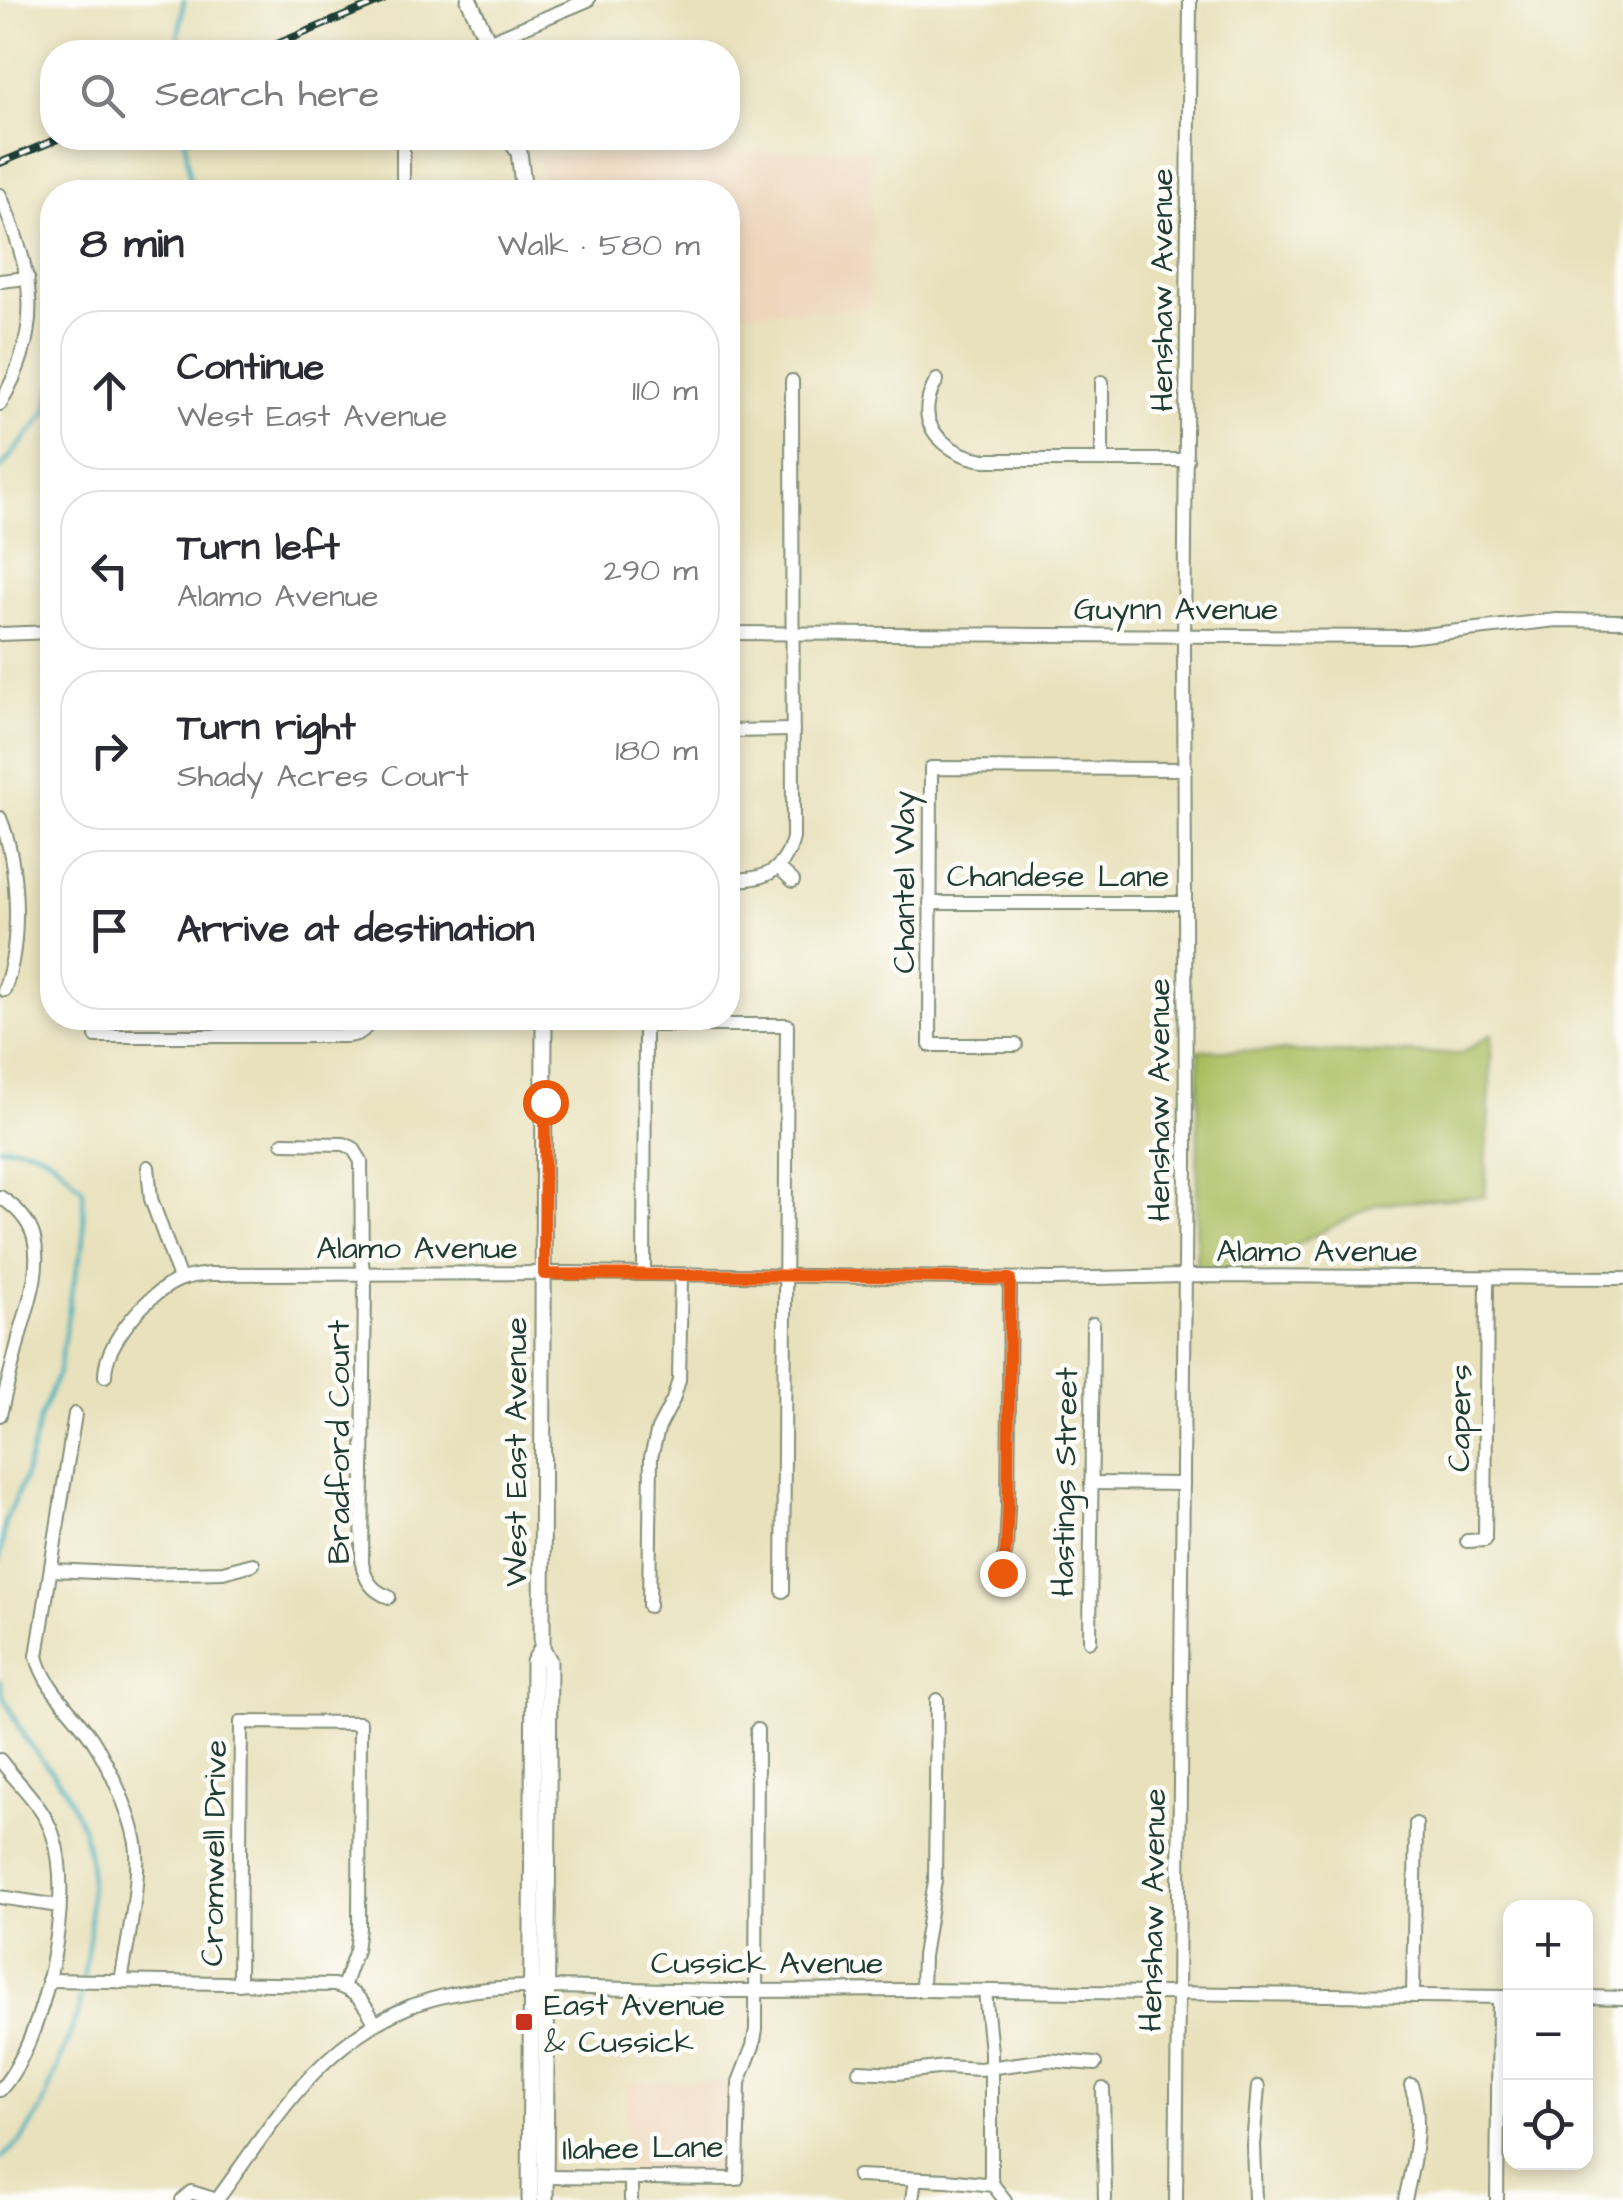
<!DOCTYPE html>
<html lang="en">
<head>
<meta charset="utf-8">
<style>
  :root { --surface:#fff; --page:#f7f7f7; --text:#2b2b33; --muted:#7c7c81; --line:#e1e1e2 }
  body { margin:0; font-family:"Architects Daughter",sans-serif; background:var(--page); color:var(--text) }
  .controls { position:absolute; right:30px; bottom:30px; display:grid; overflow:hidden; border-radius:20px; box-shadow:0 5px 15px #0003 }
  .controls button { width:90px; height:90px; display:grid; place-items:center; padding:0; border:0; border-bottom:2px solid var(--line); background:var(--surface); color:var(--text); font:50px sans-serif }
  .stop { position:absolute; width:30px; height:30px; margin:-22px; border:8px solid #ea580c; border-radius:50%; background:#fff }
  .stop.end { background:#ea580c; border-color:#fff; box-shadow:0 2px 10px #0008 }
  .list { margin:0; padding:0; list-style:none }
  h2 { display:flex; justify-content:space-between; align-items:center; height:130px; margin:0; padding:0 40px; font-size:42px }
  h2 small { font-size:32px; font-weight:400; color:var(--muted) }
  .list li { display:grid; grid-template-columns:65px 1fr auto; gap:30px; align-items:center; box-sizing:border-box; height:160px; margin:0 20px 20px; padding:0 20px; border:2px solid var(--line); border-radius:40px }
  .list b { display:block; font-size:38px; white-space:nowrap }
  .list p { margin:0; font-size:32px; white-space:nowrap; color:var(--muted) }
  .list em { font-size:32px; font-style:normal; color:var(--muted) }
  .icon { flex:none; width:55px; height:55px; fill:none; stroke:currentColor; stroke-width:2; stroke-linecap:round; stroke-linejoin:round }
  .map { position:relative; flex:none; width:1623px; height:2200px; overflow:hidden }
  .search { position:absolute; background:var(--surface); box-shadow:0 5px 15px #0003; left:40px; top:40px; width:700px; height:110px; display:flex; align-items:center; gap:25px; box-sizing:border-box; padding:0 35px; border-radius:40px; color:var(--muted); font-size:38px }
  .panel { position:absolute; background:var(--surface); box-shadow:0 5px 15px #0003; left:40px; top:180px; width:700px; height:850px; border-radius:40px }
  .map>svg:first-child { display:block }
  .built { fill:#eed6bb }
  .green { fill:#acbd60; stroke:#667d4a; stroke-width:2.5 }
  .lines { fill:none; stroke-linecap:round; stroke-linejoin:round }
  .stream { stroke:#3faebb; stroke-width:4 }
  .minor-casing { stroke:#848f78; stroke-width:16 }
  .major-casing { stroke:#848f78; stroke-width:19 }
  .minor { stroke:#fff; stroke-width:12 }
  .major { stroke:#fff; stroke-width:15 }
  .rail-casing { stroke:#1f3d34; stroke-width:8 }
  .rail { stroke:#fdfcf7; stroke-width:4; stroke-dasharray:11; stroke-linecap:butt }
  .route { stroke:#ea580c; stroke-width:12 }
  .poi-dot { fill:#c8321e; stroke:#fdfcf7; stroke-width:4 }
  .labels { text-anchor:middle; stroke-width:9; stroke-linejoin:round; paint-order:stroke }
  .street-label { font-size:32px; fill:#1f3d34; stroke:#fdfcf7 }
  .poi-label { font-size:32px; fill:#1f3d34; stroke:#fdfcf7; text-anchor:start }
</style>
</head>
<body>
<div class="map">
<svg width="1623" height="2200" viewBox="0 0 1623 2200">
  <rect width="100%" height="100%" fill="#fdfcf7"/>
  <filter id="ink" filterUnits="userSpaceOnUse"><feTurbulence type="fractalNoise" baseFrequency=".01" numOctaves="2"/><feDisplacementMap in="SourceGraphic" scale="20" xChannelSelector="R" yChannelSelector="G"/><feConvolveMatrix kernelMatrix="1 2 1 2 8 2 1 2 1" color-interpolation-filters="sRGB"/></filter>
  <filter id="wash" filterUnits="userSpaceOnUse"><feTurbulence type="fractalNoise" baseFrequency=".0048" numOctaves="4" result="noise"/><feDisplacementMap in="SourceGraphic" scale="40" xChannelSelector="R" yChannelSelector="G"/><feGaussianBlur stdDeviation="2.25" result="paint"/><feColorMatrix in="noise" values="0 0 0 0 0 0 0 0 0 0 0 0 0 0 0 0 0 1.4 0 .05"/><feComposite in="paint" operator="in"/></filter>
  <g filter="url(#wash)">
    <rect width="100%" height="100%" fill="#e8e1bc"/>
    <g class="built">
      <polygon points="872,150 869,309 728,312 728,192 542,192 538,156"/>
      <polygon points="627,2082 731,2082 729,2163 719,2173 624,2169"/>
    </g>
    <polygon class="green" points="1492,1034 1485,1196 1377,1204 1249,1269 1196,1269 1199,1050 1460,1054"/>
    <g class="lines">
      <g class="stream">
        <polyline points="176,52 184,0"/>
        <polyline points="185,138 191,192"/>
        <polyline points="0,469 47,412 52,389"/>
        <path d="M0 1147C39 1143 59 1162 83 1190L84 1241 72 1290 59 1370 40 1419 24 1479 5 1522 0 1561"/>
        <polyline points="0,1680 3,1696 24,1737 65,1789 83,1829 90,1863 90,1933 78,2012 41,2110 21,2141 0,2159"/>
      </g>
    </g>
  </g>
  <g filter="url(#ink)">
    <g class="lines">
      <g class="minor-casing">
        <g id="minor">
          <polyline points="488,42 588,0"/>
          <polyline points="403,138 403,192"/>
          <path d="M0 195C32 273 46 326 0 404"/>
          <polyline points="0,281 28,278"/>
          <path d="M937 380C933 387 929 395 928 403 922 435 957 457 985 460H1187"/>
          <polyline points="1102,382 1102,460"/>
          <polyline points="728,633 1406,637 1556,620 1623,621"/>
          <polyline points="0,634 52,632"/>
          <polyline points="728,731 793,730"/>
          <path d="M0 818C19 864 22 944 4 990"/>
          <polyline points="778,867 793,881"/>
          <path d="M728 880C761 880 784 875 793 838L792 381"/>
          <polyline points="930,903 1185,903"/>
          <path d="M96 1018V1036H346C359 1035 367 1031 369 1018"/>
          <polyline points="1016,1045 930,1045 931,768 1186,769"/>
          <path d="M283 1143 344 1144 353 1148 361 1161 362 1263 365 1284 362 1563C365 1580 372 1591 389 1597"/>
          <polyline points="148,1167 151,1199 180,1279"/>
          <path d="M0 1197C16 1207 29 1220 34 1238 42 1271 27 1307 19 1338 13 1364 6 1389 0 1415"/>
          <polyline points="644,1274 645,1025 787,1025 783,1591"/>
          <path d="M105 1376C105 1342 148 1293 179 1280 189 1276 199 1275 210 1274L567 1273 1052 1279 1185 1276 1623 1278"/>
          <path d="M75 1414 37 1656C44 1688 74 1712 92 1739 109 1765 135 1821 137 1852 139 1890 127 1944 121 1982"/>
          <polyline points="1091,1483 1183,1484"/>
          <polyline points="1467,1541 1485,1540 1487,1278"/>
          <polyline points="52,1570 137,1574 223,1572 253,1564"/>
          <polyline points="1001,1573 1006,1549 1008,1509 1010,1279"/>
          <polyline points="649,1606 651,1457 658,1429 673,1400 679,1380 681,1275"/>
          <polyline points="1090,1641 1093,1324"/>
          <path d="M0 1760C18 1784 43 1805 53 1835 75 1898 45 2040 0 2090"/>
          <polyline points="0,1897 59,1906"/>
          <path d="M48 1980 334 1985C356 1990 365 2004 375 2023"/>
          <polyline points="239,1984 241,1722 360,1723 359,1928 356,1950 343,1987"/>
          <polyline points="922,1990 923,1956 935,1881 937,1700"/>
          <polyline points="985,1991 991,2052 991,2178 993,2185 1005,2200"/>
          <polyline points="1413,1996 1416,1824"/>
          <polyline points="1586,1997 1623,1998"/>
          <polyline points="859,2071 897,2073 945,2067 980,2069 1047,2060 1095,2064"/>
          <polyline points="1103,2089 1105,2200"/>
          <polyline points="858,2176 947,2180 993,2185"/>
          <polyline points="545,2177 737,2179 739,2082 753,2046 756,2029 757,1730"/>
          <path d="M182 2200 191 2192 217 2200C274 2122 317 2044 411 2006 469 1984 529 1986 590 1988 640 1989 691 1991 741 1991 801 1991 862 1990 922 1990 1118 1992 1314 1996 1510 1997"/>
          <polyline points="631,2200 631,2178"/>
          <polyline points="912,2200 915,2179"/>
          <polyline points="1176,2200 1186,1159 1184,650 1190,0"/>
          <polyline points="1255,2200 1253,2145 1258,2087"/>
          <path d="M1405 2200C1413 2164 1424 2121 1411 2085"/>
          <polyline points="1497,2200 1499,1997"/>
        </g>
      </g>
      <g class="major-casing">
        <g id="major">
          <polyline points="469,0 488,42 497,52"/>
          <polyline points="509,138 519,152 524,192"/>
          <polyline points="542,1648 549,1661 545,2200"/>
          <polyline points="530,2200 534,1662 542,1648 544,1018"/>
        </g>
      </g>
      <use href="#minor" class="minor"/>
      <use href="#major" class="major"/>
      <g class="rail-casing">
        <g id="rail">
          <polyline points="258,52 383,0"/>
          <polyline points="0,163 60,138"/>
        </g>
      </g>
      <use href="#rail" class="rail"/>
    </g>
  </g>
  <g class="lines" filter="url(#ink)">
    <polyline class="route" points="545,1102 544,1274 859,1276 1010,1279 1008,1509 1006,1548 1002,1573"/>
  </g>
  <rect class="poi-dot" x="514" y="2012" width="20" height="20" rx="5"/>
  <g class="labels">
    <g class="street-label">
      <text transform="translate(1161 290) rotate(-90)" y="11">Henshaw Avenue</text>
      <text x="1176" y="619">Guynn Avenue</text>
      <text x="1058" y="886">Chandese Lane</text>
      <text transform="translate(903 882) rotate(-90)" y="11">Chantel Way</text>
      <text transform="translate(1158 1100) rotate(-90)" y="11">Henshaw Avenue</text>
      <text x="417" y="1258">Alamo Avenue</text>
      <text x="1317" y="1261">Alamo Avenue</text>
      <text transform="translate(1459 1418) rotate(-89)" y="11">Capers</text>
      <text transform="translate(338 1442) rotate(-90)" y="11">Bradford Court</text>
      <text transform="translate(515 1452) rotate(-90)" y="11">West East Avenue</text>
      <text transform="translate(1064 1482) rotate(-89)" y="11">Hastings Street</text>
      <text transform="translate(213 1853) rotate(-89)" y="11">Cromwell Drive</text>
      <text transform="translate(1152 1910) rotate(-89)" y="11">Henshaw Avenue</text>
      <text x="767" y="1973">Cussick Avenue</text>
      <text transform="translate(643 2147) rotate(-1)" y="11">Ilahee Lane</text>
    </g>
    <g class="poi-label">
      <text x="544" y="2015">East Avenue<tspan x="544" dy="37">&amp; Cussick</tspan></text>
    </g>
  </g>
</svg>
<div class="controls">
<button>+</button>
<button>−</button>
<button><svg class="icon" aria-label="locate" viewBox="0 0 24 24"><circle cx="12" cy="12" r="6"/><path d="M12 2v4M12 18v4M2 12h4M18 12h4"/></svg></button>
</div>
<div class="stop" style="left:545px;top:1102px"></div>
<div class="stop end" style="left:1002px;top:1573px"></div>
<div class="search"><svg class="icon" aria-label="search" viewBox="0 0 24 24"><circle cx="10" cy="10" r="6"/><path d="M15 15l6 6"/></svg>Search here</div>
<section class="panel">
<h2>8 min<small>Walk · 580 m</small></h2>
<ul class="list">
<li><svg class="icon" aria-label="ahead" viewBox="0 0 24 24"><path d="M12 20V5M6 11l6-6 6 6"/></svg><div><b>Continue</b><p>West East Avenue</p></div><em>110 m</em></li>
<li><svg class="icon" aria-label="left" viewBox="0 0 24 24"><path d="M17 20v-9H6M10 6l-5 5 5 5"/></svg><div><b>Turn left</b><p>Alamo Avenue</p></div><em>290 m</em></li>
<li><svg class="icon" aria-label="right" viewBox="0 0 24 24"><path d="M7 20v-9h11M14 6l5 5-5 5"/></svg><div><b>Turn right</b><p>Shady Acres Court</p></div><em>180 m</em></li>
<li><svg class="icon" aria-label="arrive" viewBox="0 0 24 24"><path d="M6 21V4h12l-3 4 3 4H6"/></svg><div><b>Arrive at destination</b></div></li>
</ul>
</section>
</div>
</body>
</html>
